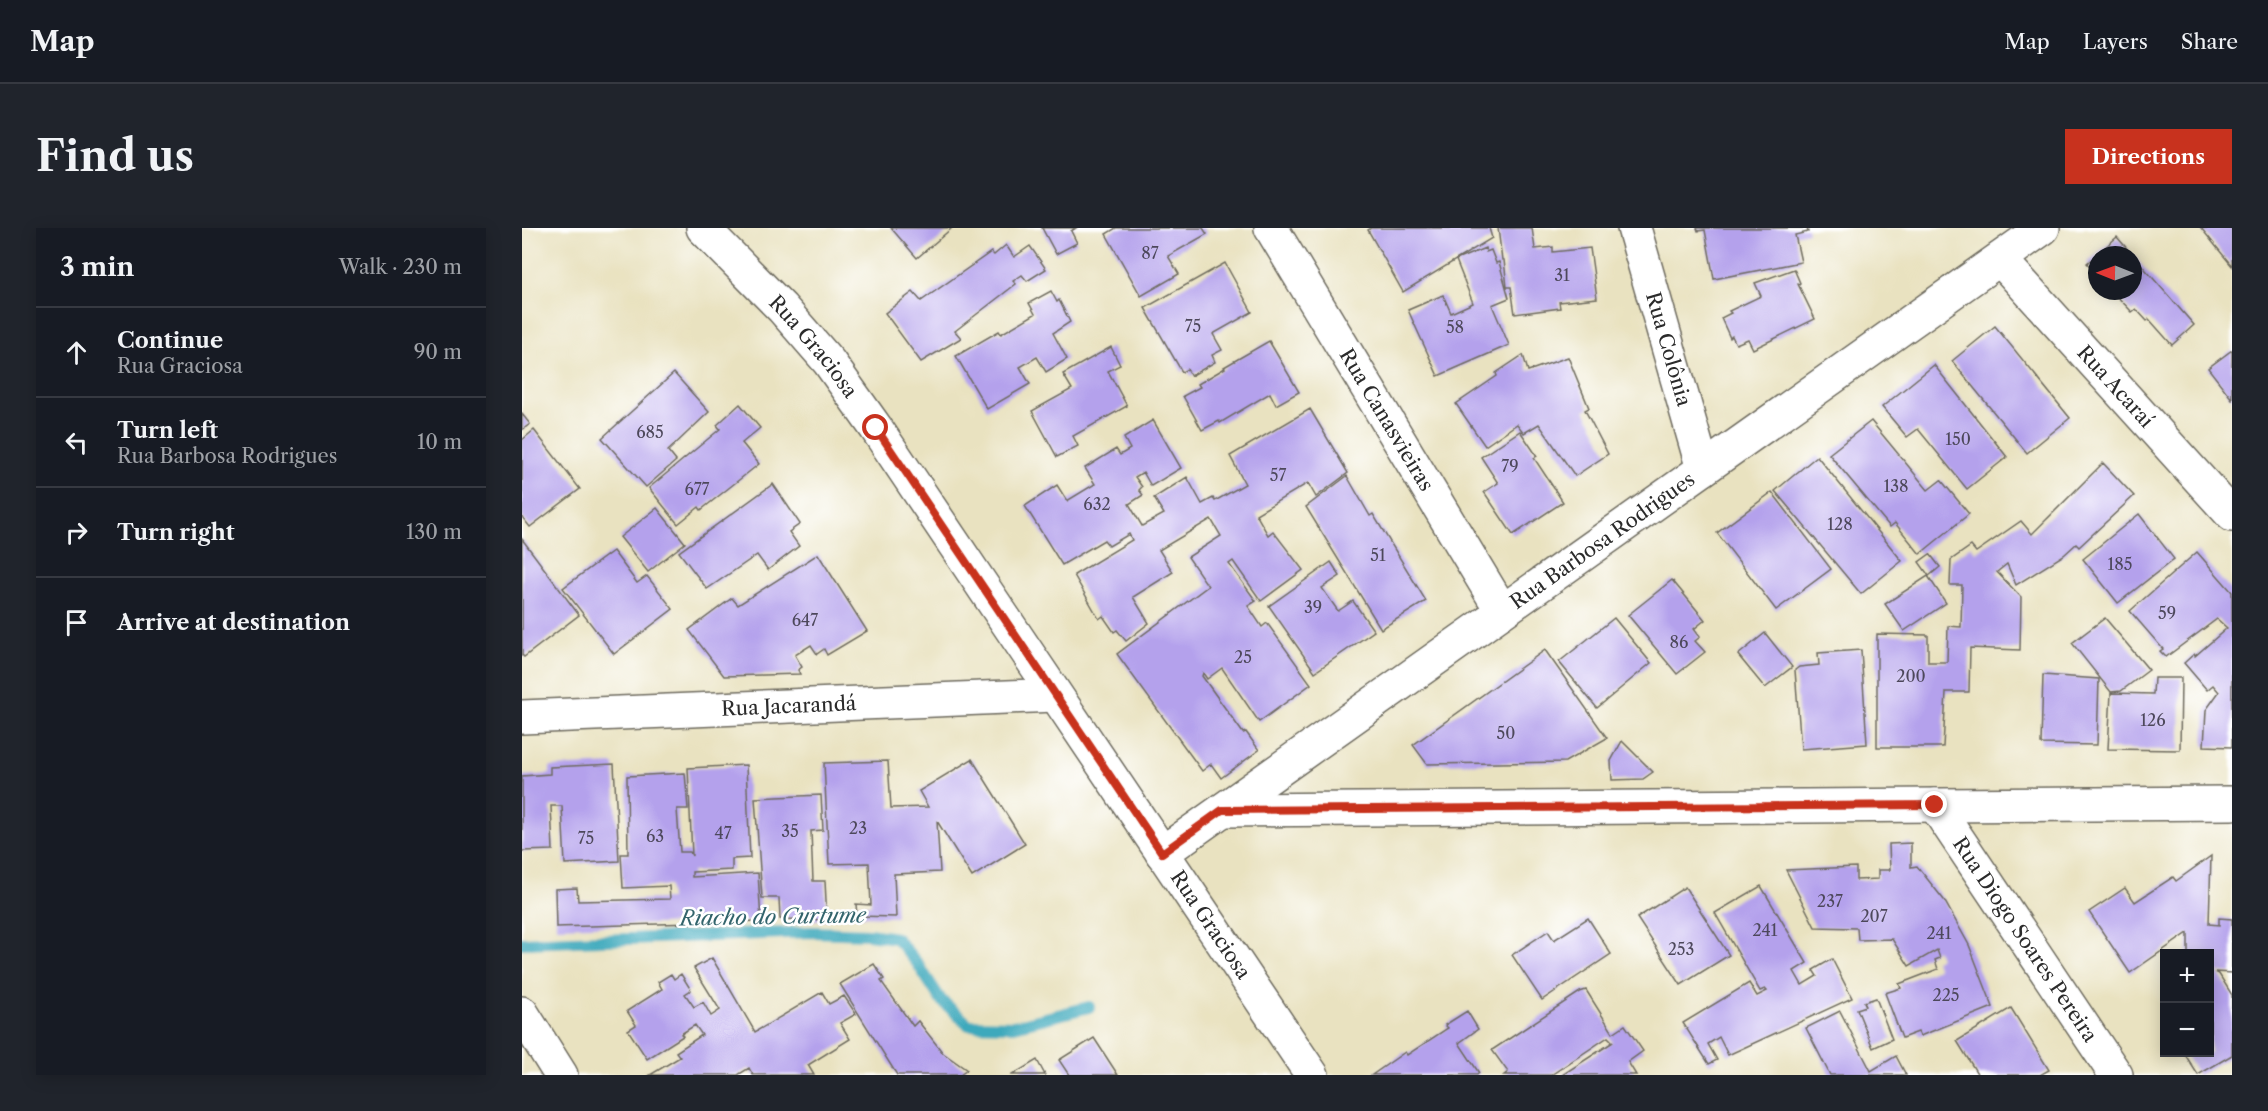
<!DOCTYPE html>
<html lang="en">
<head>
<meta charset="utf-8">
<style>
  :root { --surface:#171b24; --page:#20242c; --text:#f1f3f6; --muted:#9ea1a6; --line:#363941; --accent:#c8321e }
  body { margin:0; font-family:"Libre Caslon Text",serif; background:var(--page); color:var(--text) }
  .controls { position:absolute; right:18px; bottom:18px; display:grid; overflow:hidden; border-radius:0px; box-shadow:0 3px 15px #0003 }
  .controls button { width:54px; height:54px; display:grid; place-items:center; padding:0; border:0; border-bottom:2px solid var(--line); background:var(--surface); color:var(--text); font:30px sans-serif }
  .compass { position:absolute; left:1566px; top:18px; width:54px; height:54px; border-radius:50%; background:var(--surface); box-shadow:0 3px 15px #0003; rotate:271deg }
  .stop { position:absolute; width:18px; height:18px; margin:-14px; border:4px solid #c8321e; border-radius:50%; background:#fff }
  .stop.end { background:#c8321e; border-color:#fff; box-shadow:0 2px 6px #0008 }
  .list { margin:0; padding:0; list-style:none }
  h2 { display:flex; justify-content:space-between; align-items:center; height:78px; margin:0; padding:0 24px; font-size:26px }
  h2 small { font-size:20px; font-weight:400; color:var(--muted) }
  .list li { display:grid; grid-template-columns:39px 1fr auto; gap:18px; align-items:center; box-sizing:border-box; height:90px; padding:0 24px; border-top:2px solid var(--line) }
  .list b { display:block; font-size:22px; white-space:nowrap }
  .list p { margin:0; font-size:20px; white-space:nowrap; color:var(--muted) }
  .list em { font-size:20px; font-style:normal; color:var(--muted) }
  .icon { flex:none; width:33px; height:33px; fill:none; stroke:currentColor; stroke-width:2; stroke-linecap:round; stroke-linejoin:round }
  .map { position:relative; flex:none; width:1710px; height:847px; overflow:hidden; border-radius:0px }
  header { display:flex; align-items:center; gap:36px; box-sizing:border-box; height:84px; padding:0 30px; background:var(--surface); border-bottom:2px solid var(--line) }
  header strong { font-size:28px }
  nav { display:flex; gap:33px; margin-inline-start:auto; font-size:21px }
  .intro { display:flex; align-items:center; justify-content:space-between; box-sizing:border-box; height:144px; padding:0 36px }
  h1 { margin:0; font-size:42px }
  .button { padding:15px 27px; border-radius:0px; background:var(--accent); color:#fff; font-size:21px; font-weight:700 }
  main { display:flex; gap:36px; padding:0 36px }
  aside { flex:1; background:var(--surface); border-radius:0px; box-shadow:0 3px 15px #0003 }
  .map>svg:first-child { display:block }
  .lines { fill:none; stroke-linecap:round; stroke-linejoin:round }
  .stream { stroke:#3da9bc; stroke-width:12 }
  .building { fill:#b4a1ec }
  .minor-casing { stroke:#6e6b5f; stroke-width:36 }
  .major-casing { stroke:#6e6b5f; stroke-width:36 }
  .minor { stroke:#fff; stroke-width:33 }
  .major { stroke:#fff; stroke-width:33 }
  .route { stroke:#c8321e; stroke-width:8 }
  .labels { text-anchor:middle; stroke-width:5; stroke-linejoin:round; paint-order:stroke }
  .number-label { font-size:16px; fill:#4d485b }
  .street-label { font-size:20px; fill:#2b2b2b; stroke:#fff }
  .water-label { font-size:21px; font-style:italic; fill:#33646c; stroke:#fff }
</style>
</head>
<body>
<header>
<strong>Map</strong>
<nav><a>Map</a><a>Layers</a><a>Share</a></nav>
</header>
<div class="intro"><h1>Find us</h1><a class="button">Directions</a></div>
<main>
<aside>
<h2>3 min<small>Walk · 230 m</small></h2>
<ul class="list">
<li><svg class="icon" aria-label="ahead" viewBox="0 0 24 24"><path d="M12 20V5M6 11l6-6 6 6"/></svg><div><b>Continue</b><p>Rua Graciosa</p></div><em>90 m</em></li>
<li><svg class="icon" aria-label="left" viewBox="0 0 24 24"><path d="M17 20v-9H6M10 6l-5 5 5 5"/></svg><div><b>Turn left</b><p>Rua Barbosa Rodrigues</p></div><em>10 m</em></li>
<li><svg class="icon" aria-label="right" viewBox="0 0 24 24"><path d="M7 20v-9h11M14 6l5 5-5 5"/></svg><div><b>Turn right</b></div><em>130 m</em></li>
<li><svg class="icon" aria-label="arrive" viewBox="0 0 24 24"><path d="M6 21V4h12l-3 4 3 4H6"/></svg><div><b>Arrive at destination</b></div></li>
</ul>
</aside>
<div class="map">
<svg width="1710" height="847" viewBox="0 0 1710 847">
  <rect width="100%" height="100%" fill="#fff"/>
  <filter id="ink" filterUnits="userSpaceOnUse"><feTurbulence type="fractalNoise" baseFrequency=".0167" numOctaves="2"/><feDisplacementMap in="SourceGraphic" scale="12" xChannelSelector="R" yChannelSelector="G"/><feConvolveMatrix kernelMatrix="1 2 1 2 8 2 1 2 1" color-interpolation-filters="sRGB"/></filter>
  <filter id="wash" filterUnits="userSpaceOnUse"><feTurbulence type="fractalNoise" baseFrequency=".008" numOctaves="4" result="noise"/><feDisplacementMap in="SourceGraphic" scale="24" xChannelSelector="R" yChannelSelector="G"/><feGaussianBlur stdDeviation="1.35" result="paint"/><feColorMatrix in="noise" values="0 0 0 0 0 0 0 0 0 0 0 0 0 0 0 0 0 1.4 0 .05"/><feComposite in="paint" operator="in"/></filter>
  <g filter="url(#wash)">
    <rect width="100%" height="100%" fill="#e9e2c0"/>
    <g class="lines">
      <polyline class="stream" points="0,715 289,704 347,706 374,710 395,735 419,772 447,797 492,798 567,779"/>
    </g>
    <g id="blocks">
      <g class="building">
        <polygon points="369,0 430,0 395,30"/>
        <polygon points="520,0 554,0 549,3 555,15 534,26"/>
        <polygon points="594,0 681,0 685,6 646,28 657,46 619,68 584,6"/>
        <polygon points="849,0 967,0 970,10 881,64 846,2"/>
        <polygon points="976,0 1010,0 1013,21 1031,19 1031,24 1068,20 1075,70 1037,74 1038,80 993,86 989,59 985,59 982,32 980,32"/>
        <polygon points="1175,0 1285,0 1286,4 1273,7 1279,34 1192,51 1183,2 1176,3"/>
        <polygon points="1679,0 1710,0 1710,38"/>
        <polygon points="1595,9 1672,97 1650,117 1627,91 1625,93 1614,81 1610,84 1590,63 1611,63 1611,27 1575,27 1575,46 1565,35"/>
        <polygon points="484,17 492,29 508,18 524,41 505,53 500,47 491,53 494,56 433,103 439,110 399,134 363,85 391,64 399,73 469,24 472,27"/>
        <polygon points="963,20 964,24 969,22 974,35 977,34 987,70 970,77 987,117 916,148 886,82 921,67 929,85 951,75 934,32"/>
        <polygon points="703,35 730,84 691,106 700,122 690,127 693,134 669,148 665,141 660,144 623,80"/>
        <polygon points="1272,41 1278,55 1276,56 1293,91 1231,121 1226,111 1214,116 1210,108 1208,110 1199,90 1209,85 1207,83 1239,68 1233,55"/>
        <polygon points="529,63 535,74 537,72 548,94 531,105 545,131 524,144 515,129 498,139 508,156 465,181 434,128 477,103 479,106 513,86 507,75"/>
        <polygon points="1473,98 1548,190 1505,225 1430,133"/>
        <polygon points="747,113 777,164 754,177 748,165 698,195 697,193 680,202 661,168 678,159 676,156 703,140 702,139"/>
        <polygon points="589,119 598,137 586,143 605,178 551,208 556,218 535,229 510,183 550,161 541,146"/>
        <polygon points="1710,122 1710,171 1686,140"/>
        <polygon points="1001,127 1006,143 1046,129 1067,180 1063,182 1086,226 1053,248 1017,196 1002,205 995,196 963,218 934,176 975,148 974,145"/>
        <polygon points="1412,137 1485,229 1445,261 1396,201 1385,209 1360,179"/>
        <polygon points="152,145 187,184 146,223 154,233 124,259 80,210"/>
        <polygon points="218,176 238,200 220,215 237,236 179,282 177,279 156,296 127,260 198,201 195,197"/>
        <polygon points="788,181 826,245 794,269 786,255 734,286 746,307 751,303 781,342 739,373 711,333 707,336 734,373 726,378 740,399 745,395 789,456 737,494 700,440 685,451 681,445 680,448 721,505 724,504 737,522 699,550 689,536 680,543 595,426 686,358 666,329 699,308 689,291 637,322 651,344 611,369 627,395 604,413 595,402 592,404 581,388 577,391 552,347 610,312 607,306 587,318 582,312 540,337 503,278 535,257 545,273 573,256 563,240 594,221 598,227 608,221 602,210 631,192 659,240 629,258 621,244 613,249 620,259 617,262 621,267 607,276 620,298 642,286 632,270 665,249 680,276 691,270 693,273 723,256 708,228"/>
        <polygon points="0,186 8,196 0,202"/>
        <polygon points="1349,193 1406,262 1419,252 1447,286 1398,326 1373,295 1368,299 1307,226"/>
        <polygon points="12,202 58,261 8,299 0,289 0,212"/>
        <polygon points="998,203 1015,228 1012,230 1041,274 991,307 962,264 976,255 959,229"/>
        <polygon points="1295,228 1380,333 1339,366 1253,263"/>
        <polygon points="1581,235 1612,268 1557,319 1554,316 1542,327 1494,357 1485,336 1475,344 1499,369 1498,422 1448,420 1447,464 1424,464 1421,519 1355,519 1355,406 1406,407 1406,434 1425,434 1426,398 1439,399 1440,357 1428,357 1429,332 1449,318 1454,324 1499,293 1510,306"/>
        <polygon points="825,248 848,288 851,286 904,373 859,401 784,279"/>
        <polygon points="251,256 278,296 267,304 277,318 246,342 235,327 185,361 157,324"/>
        <polygon points="1250,264 1309,341 1254,382 1195,305"/>
        <polygon points="135,280 163,315 126,344 98,309"/>
        <polygon points="1617,286 1652,331 1596,375 1561,331"/>
        <polygon points="0,311 57,387 2,429 0,427"/>
        <polygon points="91,323 115,355 125,348 151,381 92,426 41,360"/>
        <polygon points="1675,324 1710,364 1710,519 1682,518 1684,482 1697,464 1691,457 1685,462 1662,435 1672,426 1673,428 1705,400 1695,391 1644,429 1638,423 1641,421 1608,383"/>
        <polygon points="296,326 345,403 305,427 302,421 295,426 289,417 273,427 280,439 276,442 278,446 202,448 167,402 210,370 216,377"/>
        <polygon points="1408,326 1418,339 1407,348 1397,334"/>
        <polygon points="809,334 818,348 800,360 816,383 831,373 852,403 793,444 747,378"/>
        <polygon points="1406,348 1424,375 1382,403 1363,376"/>
        <polygon points="1150,352 1183,392 1172,401 1178,409 1173,413 1183,424 1155,446 1106,387"/>
        <polygon points="1092,390 1129,435 1075,480 1037,434"/>
        <polygon points="1583,390 1627,442 1599,463 1589,464 1550,415"/>
        <polygon points="1243,405 1270,439 1243,460 1216,427"/>
        <polygon points="1023,422 1085,510 1043,534 905,536 891,517"/>
        <polygon points="1339,422 1345,516 1279,521 1273,442 1277,439 1297,437 1296,425"/>
        <polygon points="1521,447 1577,451 1575,517 1519,516"/>
        <polygon points="1632,450 1659,450 1658,522 1586,521 1589,465 1631,466"/>
        <polygon points="1100,513 1131,544 1121,551 1090,552 1089,533"/>
        <polygon points="450,531 503,616 450,649 415,593 418,644 372,646 374,689 335,688 334,676 349,677 347,635 307,636 302,535 366,533 369,580 406,579 397,563"/>
        <polygon points="92,536 97,633 43,636 40,578 29,578 31,622 0,623 0,548 28,546 28,539"/>
        <polygon points="224,537 228,630 210,631 210,642 170,644 170,649 236,645 239,693 34,699 33,661 55,660 56,673 148,671 147,658 101,660 99,626 106,626 105,548 163,545 166,581 155,581 158,624 168,624 170,628 166,540"/>
        <polygon points="299,567 301,602 289,603 291,653 303,653 305,692 258,691 257,670 240,670 233,570"/>
        <polygon points="1389,615 1389,639 1395,638 1422,672 1447,717 1471,779 1398,808 1396,804 1380,810 1363,765 1379,760 1377,756 1416,741 1413,732 1418,730 1415,722 1387,738 1370,711 1336,712 1335,700 1293,699 1264,642 1334,639 1334,652 1356,651 1356,642 1368,642 1367,616"/>
        <polygon points="1689,628 1687,696 1697,697 1697,690 1710,691 1710,745 1693,744 1697,746 1710,767 1710,827 1676,847 1662,825 1688,825 1688,726 1666,726 1666,705 1608,745 1567,684 1603,660 1613,674 1651,649 1654,653"/>
        <polygon points="1239,658 1285,735 1272,743 1280,757 1295,748 1291,742 1310,731 1330,770 1206,827 1197,809 1186,816 1195,832 1187,836 1161,795 1227,755 1235,768 1245,763 1243,761 1238,763 1193,685"/>
        <polygon points="1163,659 1207,727 1159,757 1115,690"/>
        <polygon points="1066,690 1089,726 1020,772 990,727 1026,703 1032,712"/>
        <polygon points="190,730 233,804 300,764 307,776 322,768 334,786 318,795 328,811 286,837 292,847 231,847 227,840 216,847 128,847 158,829 154,824 180,807 173,797 159,806 161,808 125,831 106,802 114,797 105,783 140,761 136,754 149,746 152,751 159,746 169,762 163,766 172,779 181,774 189,788 198,782 172,740"/>
        <polygon points="352,736 362,751 359,753 391,798 396,793 421,825 445,842 438,847 375,847 318,756"/>
        <polygon points="1064,762 1091,805 1103,797 1121,823 1106,834 1114,847 1040,847 1091,814 1086,809 1029,847 982,847 986,844 970,822 1058,764"/>
        <polygon points="1354,770 1370,811 1351,820 1335,781 1344,778 1342,774"/>
        <polygon points="1489,780 1527,842 1518,847 1456,847 1435,813"/>
        <polygon points="945,783 956,801 937,815 957,845 955,847 850,847 883,824 885,827 926,800 923,797"/>
        <polygon points="1318,783 1349,843 1374,828 1384,847 1308,847 1284,800"/>
        <polygon points="572,810 596,847 547,847 537,832"/>
        <polygon points="515,832 523,847 490,847"/>
      </g>
    </g>
  </g>
  <g filter="url(#ink)">
    <use href="#blocks" fill-opacity="0" stroke="#6e6b5f" stroke-width="1.5"/>
    <g class="lines">
      <g class="minor-casing">
        <g id="minor">
          <path id="s1" d="M749 0 980 383"/>
          <path id="s2" d="M1112 0 1181 241"/>
          <path id="s3" d="M1478 31 1710 287"/>
          <path id="s4" d="M0 489 533 467"/>
          <path id="s5" d="M1413 577 1594 847"/>
          <polyline points="701,582 1710,575"/>
          <path id="s6" d="M640 625 1521 0"/>
          <polyline points="0,785 39,847"/>
        </g>
      </g>
      <g class="major-casing">
        <g id="major">
          <path id="s7" d="M181 0 260 80 307 134 354 200 790 847"/>
        </g>
      </g>
      <use href="#minor" class="minor"/>
      <use href="#major" class="major"/>
    </g>
  </g>
  <g class="lines" filter="url(#ink)">
    <polyline class="route" points="354,200 640,625 700,582 1413,577"/>
  </g>
  <g class="labels">
    <g class="number-label">
      <text x="628" y="31">87</text>
      <text x="1040" y="53">31</text>
      <text x="671" y="104">75</text>
      <text x="933" y="105">58</text>
      <text x="128" y="210">685</text>
      <text x="1436" y="217">150</text>
      <text x="988" y="244">79</text>
      <text x="756" y="253">57</text>
      <text x="1374" y="264">138</text>
      <text x="175" y="267">677</text>
      <text x="575" y="282">632</text>
      <text x="1318" y="302">128</text>
      <text x="856" y="333">51</text>
      <text x="1598" y="342">185</text>
      <text x="791" y="385">39</text>
      <text x="1645" y="391">59</text>
      <text x="283" y="398">647</text>
      <text x="1157" y="420">86</text>
      <text x="721" y="435">25</text>
      <text x="1389" y="454">200</text>
      <text x="1631" y="498">126</text>
      <text x="984" y="511">50</text>
      <text x="336" y="606">23</text>
      <text x="268" y="609">35</text>
      <text x="201" y="611">47</text>
      <text x="133" y="614">63</text>
      <text x="64" y="616">75</text>
      <text x="1308" y="679">237</text>
      <text x="1352" y="694">207</text>
      <text x="1243" y="708">241</text>
      <text x="1417" y="711">241</text>
      <text x="1159" y="727">253</text>
      <text x="1424" y="773">225</text>
    </g>
    <g class="street-label">
      <text dy="7" stroke="none"><textPath href="#s7" startOffset="162">Rua Graciosa</textPath></text>
      <text dy="7" stroke="none"><textPath href="#s2" startOffset="126">Rua Colônia</textPath></text>
      <text dy="7" stroke="none"><textPath href="#s3" startOffset="172">Rua Acaraí</textPath></text>
      <text dy="7" stroke="none"><textPath href="#s1" startOffset="224">Rua Canasvieiras</textPath></text>
      <text dy="7" stroke="none"><textPath href="#s6" startOffset="540">Rua Barbosa Rodrigues</textPath></text>
      <text dy="7" stroke="none"><textPath href="#s4" startOffset="267">Rua Jacarandá</textPath></text>
      <text dy="7" stroke="none"><textPath href="#s7" startOffset="864">Rua Graciosa</textPath></text>
      <text dy="7" stroke="none"><textPath href="#s5" startOffset="162">Rua Diogo Soares Pereira</textPath></text>
    </g>
    <g class="water-label">
      <text transform="translate(251 689) rotate(-1)" y="7">Riacho do Curtume</text>
    </g>
  </g>
</svg>
<div class="controls">
<button>+</button>
<button>−</button>
</div>
<svg class="compass" viewBox="-18 -18 36 36"><path d="M0-13l5 13h-10z" fill="#e53935"/><path d="M0 13l5-13h-10z" fill="#9ea1a6"/></svg>
<div class="stop" style="left:354px;top:200px"></div>
<div class="stop end" style="left:1413px;top:577px"></div>
</div>
</main>
</body>
</html>
